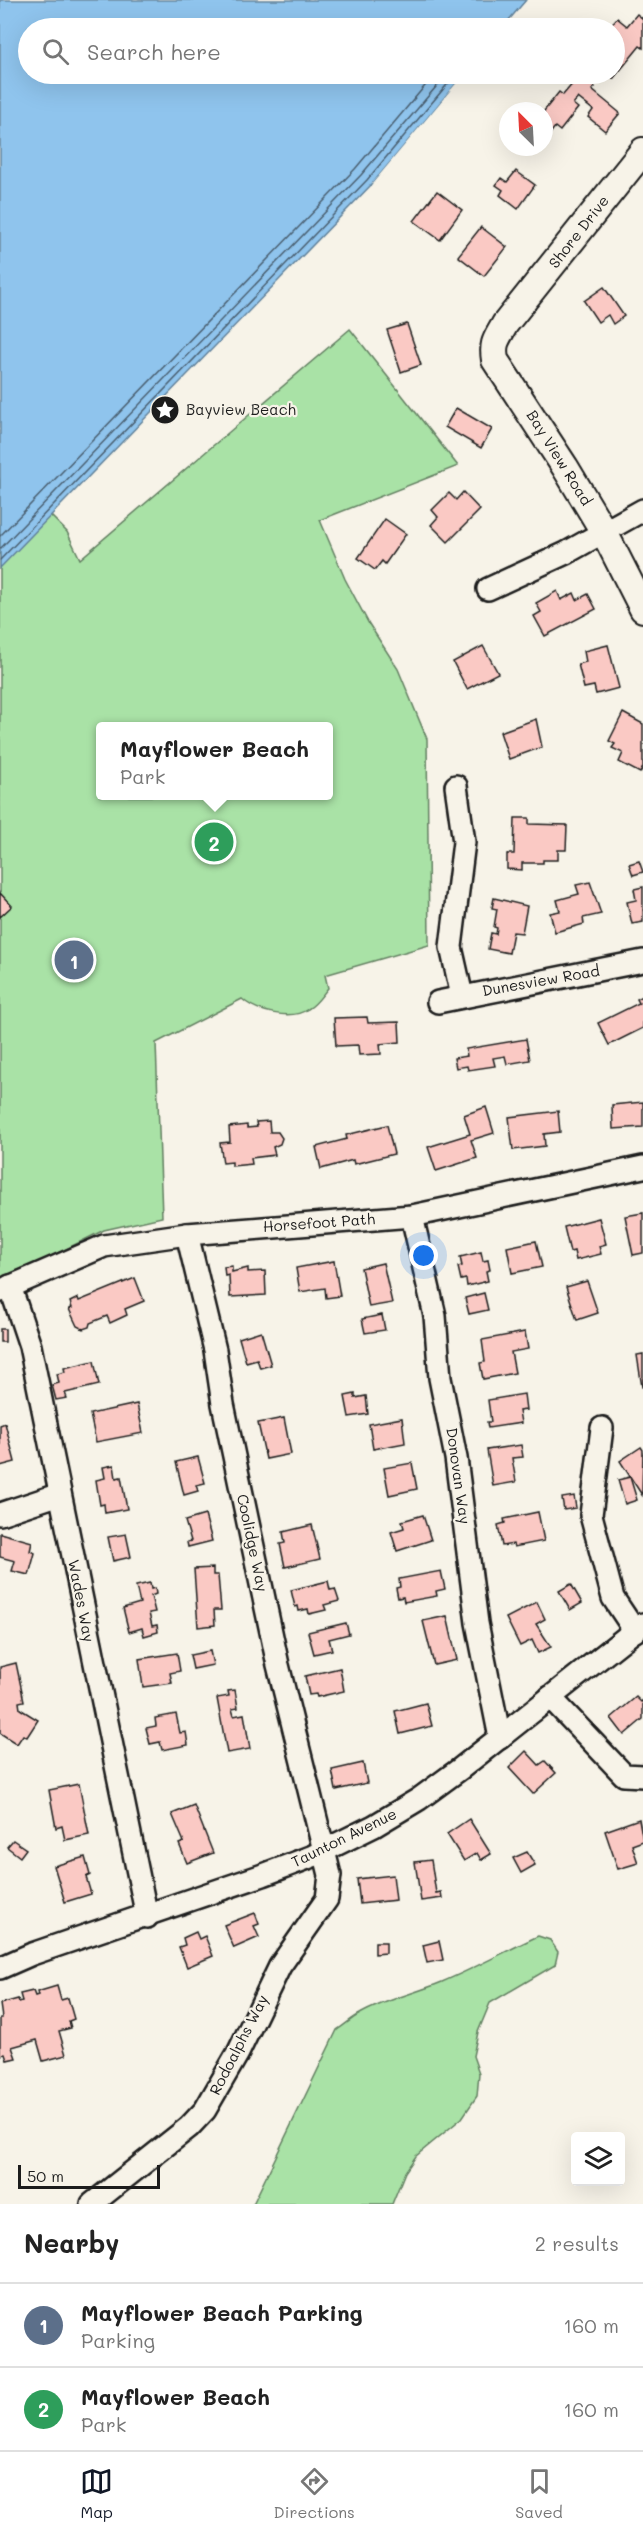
<!DOCTYPE html>
<html lang="en">
<head>
<meta charset="utf-8">
<style>
  :root { --surface:#fff; --page:#f6f6f6; --text:#222; --muted:#767676; --line:#e0e0e0; --accent:#111827 }
  body { margin:0; font-family:Mali,sans-serif; background:var(--page); color:var(--text) }
  .controls { position:absolute; right:18px; bottom:18px; display:grid; overflow:hidden; border-radius:6px; box-shadow:0 6px 24px #0002 }
  .controls button { width:54px; height:54px; display:grid; place-items:center; padding:0; border:0; border-bottom:2px solid var(--line); background:var(--surface); color:var(--text); font:30px sans-serif }
  .compass { position:absolute; left:499px; top:102px; width:54px; height:54px; border-radius:50%; background:var(--surface); box-shadow:0 6px 24px #0002; rotate:336deg }
  .scale { position:absolute; left:18px; bottom:15px; width:142px; box-sizing:border-box; padding-left:6px; border:3px solid #1c1c1c; border-top:0; font-size:16px; line-height:21px; white-space:nowrap; color:#1c1c1c; -webkit-text-stroke:4px #f7f3e8; paint-order:stroke }
  .you { position:absolute; left:424px; top:1256px; width:21px; height:21px; margin:-15px; border:4px solid #fff; border-radius:50%; background:#1a73e8; box-shadow:0 0 0 9px #1a73e833 }
  .badge { display:grid; place-items:center; width:39px; height:39px; border-radius:50%; background:var(--accent); color:#fff; font-size:20px; font-weight:700 }
  .pin { position:absolute; translate:-50% -50%; border:3px solid #fff; box-shadow:0 2px 6px #0006 }
  .popup { position:absolute; left:96px; top:722px; width:237px; height:78px; box-sizing:border-box; display:grid; place-content:center; border-radius:6px; background:var(--surface); filter:drop-shadow(0 2px 4px #0005); font-size:20px; white-space:nowrap; color:var(--muted) }
  .popup b { font-size:22px; color:var(--text) }
  .popup::after { content:''; position:absolute; left:50%; top:100%; margin-left:-12px; border:12px solid transparent; border-top-color:var(--surface) }
  .list { margin:0; padding:0; list-style:none }
  h2 { display:flex; justify-content:space-between; align-items:center; height:78px; margin:0; padding:0 24px; font-size:26px }
  h2 small { font-size:20px; font-weight:400; color:var(--muted) }
  .list li { display:grid; grid-template-columns:39px 1fr auto; gap:18px; align-items:center; box-sizing:border-box; height:84px; padding:0 24px; border-top:2px solid var(--line) }
  .list b { display:block; font-size:22px; white-space:nowrap }
  .list p { margin:0; font-size:20px; white-space:nowrap; color:var(--muted) }
  .list em { font-size:20px; font-style:normal; color:var(--muted) }
  .icon { flex:none; width:33px; height:33px; fill:none; stroke:currentColor; stroke-width:2; stroke-linecap:round; stroke-linejoin:round }
  .map { position:relative; flex:none; width:643px; height:2204px; overflow:hidden }
  .search { position:absolute; background:var(--surface); box-shadow:0 6px 24px #0002; left:18px; right:18px; top:18px; height:66px; display:flex; align-items:center; gap:15px; box-sizing:border-box; padding:0 21px; border-radius:33px; color:var(--muted); font-size:22px }
  .sheet { height:246px; background:var(--surface) }
  nav { display:flex; justify-content:space-around; align-items:center; box-sizing:border-box; height:84px; border-top:2px solid var(--line); background:var(--surface); font-size:16px; color:var(--muted) }
  nav a { display:grid; justify-items:center; gap:3px }
  nav .on { color:var(--accent) }
  .map>svg:first-child { display:block }
  .green { fill:#a9e2a6; stroke:#627f61; stroke-width:1.5; fill-rule:evenodd }
  .water { fill:#8fc4ed; stroke:#618199; stroke-width:1.5 }
  .pier { fill:#f7f3e8 }
  .lines { fill:none; stroke-linecap:round; stroke-linejoin:round }
  .shore { stroke:#4a5f70; stroke-width:1.5 }
  .building { fill:#fac9c4; stroke:#1c1c1c; stroke-width:1.5 }
  .minor-casing { stroke:#1c1c1c; stroke-width:26 }
  .tertiary-casing { stroke:#1c1c1c; stroke-width:30 }
  .minor { stroke:#f7f3e8; stroke-width:21 }
  .tertiary { stroke:#f7f3e8; stroke-width:26 }
  .labels { text-anchor:middle; stroke-width:4.5; stroke-linejoin:round; paint-order:stroke }
  .street-label { font-size:15px; fill:#1c1c1c; stroke:#f7f3e8 }
  .poi-label { font-size:15px; fill:#1c1c1c; stroke:#f7f3e8; text-anchor:start }
</style>
</head>
<body>
<div class="map">
<svg width="643" height="2204" viewBox="0 0 643 2204">
  <rect width="100%" height="100%" fill="#f7f3e8"/>
  <filter id="ink" filterUnits="userSpaceOnUse"><feTurbulence type="fractalNoise" baseFrequency=".0167" numOctaves="2"/><feDisplacementMap in="SourceGraphic" scale="12" xChannelSelector="R" yChannelSelector="G"/><feConvolveMatrix kernelMatrix="1 2 1 2 8 2 1 2 1" color-interpolation-filters="sRGB"/></filter>
  <g filter="url(#ink)">
    <g class="green">
      <path d="M350 329 458 466 320 520 345 579 369 624 398 669 427 739 429 945 325 975 328 988C322 995 316 1005 308 1009 291 1021 257 1012 242 999L156 1043 162 1217 104 1230 0 1282V479L7 472 67 532 80 559ZM100 726H328V796H100Z"/>
      <path d="M538 1936 550 1940 558 1952 555 1965 490 2003 478 2032 473 2056 479 2073 477 2096 462 2118 416 2156 405 2172 392 2204H253L337 2030C345 2025 352 2018 360 2014 384 2000 416 1993 442 1982 475 1968 506 1951 538 1936Z"/>
    </g>
    <polygon class="water" points="0,0 526,0 502,28 28,28 28,74 464,74 372,184 0,568"/>
    <polygon class="pier" points="464,74 467,74 373,187 372,184"/>
    <g class="lines">
      <g class="shore">
        <polyline points="0,536 355,169 435,74"/>
        <polyline points="0,549 361,175 447,74"/>
        <polyline points="0,560 367,180 456,74"/>
      </g>
    </g>
    <g class="building">
      <polygon points="637,14 643,19 643,48 640,46 613,79 606,74 614,74 614,28 608,28 617,18 627,26"/>
      <polygon points="567,74 578,74 595,87 592,90 620,113 605,131 588,117 593,110 578,98 573,104 578,108 560,131 555,127 549,135 544,131 544,111 559,92 563,95 574,82"/>
      <polygon points="516,171 535,185 518,209 500,195 503,190 496,185 501,178 507,182"/>
      <polygon points="437,191 462,210 440,240 414,221"/>
      <polygon points="481,227 507,247 484,276 458,256"/>
      <polygon points="604,287 624,316 613,324 608,315 598,322 584,301"/>
      <polygon points="407,324 421,365 401,372 387,330"/>
      <polygon points="456,408 492,429 481,448 445,427"/>
      <polygon points="463,492 480,510 448,542 431,525 438,517 432,510 449,493 456,500"/>
      <polygon points="385,519 406,534 385,564 382,561 375,570 358,558"/>
      <polygon points="557,591 561,600 574,593 577,600 588,594 596,609 545,636 534,616 541,612 536,603"/>
      <polygon points="608,645 619,688 596,694 594,686 584,688 578,664 586,662 584,651"/>
      <polygon points="483,646 498,673 467,689 453,662"/>
      <polygon points="623,713 643,724 643,767 640,773 619,762 623,753 612,748 615,744 609,741"/>
      <polygon points="536,719 542,747 509,759 500,732"/>
      <polygon points="515,818 529,818 529,824 567,825 566,850 558,850 558,860 543,860 543,863 522,863 522,870 507,869 507,854 514,854"/>
      <polygon points="639,861 643,872 633,875 629,864"/>
      <polygon points="590,882 601,914 583,918 584,924 555,932 550,913 560,911 557,900 579,894 576,885"/>
      <polygon points="643,887 643,922 632,924 627,902 636,900 634,889"/>
      <polygon points="0,893 12,906 0,917"/>
      <polygon points="494,898 527,906 522,933 513,932 509,953 488,949 491,933 496,934 497,928 494,927 497,909 492,908"/>
      <polygon points="643,996 643,1028 609,1045 598,1023 639,1003 637,999"/>
      <polygon points="367,1017 368,1023 399,1022 400,1042 380,1044 381,1054 359,1055 358,1045 336,1046 334,1018"/>
      <polygon points="526,1039 530,1060 507,1064 505,1056 493,1058 495,1066 468,1070 467,1066 456,1068 454,1058 467,1056 466,1049"/>
      <polygon points="643,1102 643,1127 613,1129 612,1105"/>
      <polygon points="486,1107 494,1133 471,1140 477,1158 436,1171 428,1147 470,1134 464,1115"/>
      <polygon points="558,1111 560,1132 544,1134 545,1146 513,1150 509,1117"/>
      <polygon points="269,1121 270,1132 278,1132 282,1138 280,1144 273,1147 275,1155 251,1158 252,1164 232,1166 232,1162 223,1163 220,1143 230,1142 229,1127 247,1125 247,1128 257,1127 256,1122"/>
      <polygon points="387,1125 394,1154 354,1164 353,1160 321,1169 316,1147 347,1139 346,1135"/>
      <polygon points="643,1213 643,1253 633,1255 625,1216"/>
      <polygon points="599,1218 606,1244 599,1246 601,1254 576,1260 574,1251 570,1252 564,1227"/>
      <polygon points="536,1241 542,1267 512,1273 507,1247"/>
      <polygon points="481,1252 483,1261 488,1260 490,1270 486,1271 488,1281 467,1286 466,1279 461,1280 458,1267 462,1266 460,1257"/>
      <polygon points="334,1261 340,1296 326,1298 325,1288 300,1292 296,1268"/>
      <polygon points="383,1263 392,1303 369,1307 361,1268"/>
      <polygon points="232,1266 232,1272 248,1268 248,1272 265,1271 266,1295 230,1297 229,1275 225,1276 224,1267"/>
      <polygon points="135,1278 144,1301 125,1309 127,1315 110,1323 107,1316 90,1323 89,1327 83,1329 77,1326 69,1309 72,1308 70,1302 78,1298 79,1301"/>
      <polygon points="587,1281 598,1313 577,1320 566,1287"/>
      <polygon points="484,1293 488,1310 469,1314 465,1298"/>
      <polygon points="382,1315 385,1330 365,1333 362,1319"/>
      <rect x="0" y="1329" width="5" height="13"/>
      <polygon points="261,1331 271,1365 260,1368 257,1359 246,1362 239,1338"/>
      <polygon points="525,1332 528,1349 511,1352 515,1373 483,1379 480,1363 485,1362 482,1340"/>
      <polygon points="643,1354 643,1387 642,1387 637,1355"/>
      <polygon points="94,1361 99,1385 65,1393 67,1398 56,1400 52,1385 59,1383 57,1374 65,1372 64,1368"/>
      <polygon points="355,1394 355,1398 366,1396 368,1414 349,1417 345,1396"/>
      <polygon points="524,1394 526,1410 519,1411 521,1423 488,1428 487,1422 491,1422 488,1400"/>
      <polygon points="137,1404 143,1433 96,1442 90,1414"/>
      <polygon points="284,1418 291,1454 266,1459 258,1423"/>
      <polygon points="402,1418 405,1443 373,1449 369,1424"/>
      <polygon points="5,1423 15,1462 0,1466 0,1425"/>
      <polygon points="521,1445 523,1457 512,1458 516,1482 493,1486 487,1450"/>
      <polygon points="641,1447 643,1450 642,1495 620,1461"/>
      <polygon points="198,1457 205,1483 196,1485 198,1491 184,1495 176,1462"/>
      <polygon points="412,1463 417,1489 389,1495 384,1468"/>
      <polygon points="114,1465 116,1478 121,1477 127,1509 105,1513 104,1504 100,1505 96,1480 105,1478 103,1467"/>
      <polygon points="630,1477 637,1500 625,1504 618,1480"/>
      <polygon points="574,1496 576,1508 564,1510 562,1498"/>
      <polygon points="538,1512 544,1541 514,1547 513,1544 502,1546 498,1525 505,1523 504,1519"/>
      <polygon points="205,1515 212,1541 188,1547 187,1542 191,1541 185,1521"/>
      <polygon points="423,1515 431,1540 397,1551 391,1532 404,1528 402,1521"/>
      <polygon points="312,1525 320,1559 285,1567 280,1544 285,1543 283,1532"/>
      <polygon points="0,1533 32,1542 30,1551 35,1553 29,1575 12,1571 15,1561 0,1557"/>
      <polygon points="126,1534 131,1557 113,1561 108,1537"/>
      <polygon points="213,1568 213,1575 218,1575 221,1610 214,1610 215,1625 198,1627 194,1569"/>
      <polygon points="441,1571 445,1589 436,1591 437,1596 404,1602 403,1597 398,1598 396,1588 400,1587 399,1579"/>
      <polygon points="328,1581 330,1590 335,1589 339,1601 324,1605 326,1610 309,1614 308,1609 299,1611 298,1606 295,1607 291,1590"/>
      <polygon points="150,1583 151,1589 155,1588 156,1594 151,1596 155,1612 149,1613 152,1626 157,1625 158,1632 144,1636 142,1628 129,1632 123,1608 140,1603 136,1586"/>
      <polygon points="571,1584 582,1603 570,1610 559,1591"/>
      <polygon points="537,1602 545,1619 536,1624 551,1647 538,1653 532,1640 520,1646 506,1618"/>
      <polygon points="447,1616 457,1660 434,1665 423,1621"/>
      <polygon points="346,1623 349,1634 329,1639 332,1650 314,1654 308,1632"/>
      <polygon points="210,1651 213,1665 193,1669 190,1655"/>
      <polygon points="177,1653 180,1671 170,1673 172,1683 143,1687 139,1659"/>
      <polygon points="16,1663 24,1701 19,1702 20,1709 38,1720 27,1737 23,1735 17,1744 0,1733 0,1667"/>
      <polygon points="340,1668 344,1691 317,1697 316,1694 309,1695 305,1676"/>
      <polygon points="235,1690 238,1708 232,1709 234,1716 244,1714 250,1749 227,1753 217,1698 229,1696 228,1691"/>
      <polygon points="636,1697 641,1702 643,1700 643,1719 624,1735 611,1718"/>
      <polygon points="426,1703 432,1726 400,1734 395,1711"/>
      <polygon points="176,1714 180,1733 186,1732 188,1745 162,1750 160,1742 150,1744 146,1728 156,1726 155,1718"/>
      <polygon points="526,1751 539,1765 545,1761 556,1773 533,1794 509,1768"/>
      <polygon points="363,1763 367,1783 336,1790 332,1770"/>
      <polygon points="79,1784 89,1835 65,1840 62,1826 56,1828 49,1790"/>
      <polygon points="194,1805 213,1853 187,1863 179,1844 184,1842 172,1814"/>
      <polygon points="469,1819 491,1854 481,1860 477,1853 464,1861 447,1834"/>
      <polygon points="639,1819 643,1841 632,1845 638,1863 618,1869 605,1831"/>
      <polygon points="13,1840 26,1849 20,1857 7,1847"/>
      <polygon points="527,1852 535,1865 521,1873 513,1858"/>
      <polygon points="85,1857 90,1875 86,1877 91,1894 65,1902 54,1866"/>
      <polygon points="431,1860 436,1893 441,1892 442,1898 421,1901 415,1862"/>
      <polygon points="393,1875 396,1900 360,1904 357,1879"/>
      <polygon points="255,1913 259,1924 254,1926 259,1937 234,1948 224,1925"/>
      <polygon points="196,1932 199,1939 205,1936 213,1956 187,1967 179,1947 185,1945 183,1938"/>
      <polygon points="439,1941 443,1960 427,1963 423,1945"/>
      <polygon points="375,1942 386,1942 386,1953 375,1954"/>
      <polygon points="57,1986 61,2000 68,1998 74,2019 69,2021 71,2028 59,2031 66,2055 43,2061 37,2040 12,2047 16,2058 7,2060 5,2054 0,2055 0,2018 2,2018 0,2004 18,1999 19,2002 22,2001 20,1994 33,1991 35,1996 38,1995 37,1992"/>
    </g>
    <g class="lines">
      <g class="minor-casing">
        <g id="minor">
          <polyline points="488,589 566,553 643,510"/>
          <polyline points="456,786 464,842 451,947 462,996"/>
          <polyline points="438,1002 643,961"/>
          <polyline points="412,1216 435,1316 440,1378 456,1458 477,1623 500,1738"/>
          <polyline points="10,1286 30,1346 147,1917"/>
          <polyline points="0,1291 104,1246 187,1234 412,1216 643,1167"/>
          <polyline points="602,1428 591,1515 613,1598 635,1631"/>
          <polyline points="0,1514 60,1494"/>
          <polyline points="550,1697 624,1775 643,1776"/>
          <polyline points="0,1968 32,1954 263,1875 313,1856 374,1826 419,1799 460,1769 643,1624"/>
          <polyline points="92,2204 189,2127 205,2110 238,2053 280,1966 327,1899 330,1875 278,1665 223,1404 215,1350 187,1234"/>
        </g>
      </g>
      <g class="tertiary-casing">
        <path id="tertiary" d="M643 151 505 324C497 339 492 342 495 360L565 467 604 532 643 609"/>
      </g>
      <use href="#minor" class="minor"/>
      <use href="#tertiary" class="tertiary"/>
    </g>
  </g>
  <defs>
    <g id="sight-disc" transform="scale(1.5)"><circle r="9.5" fill="#1c1c1c" stroke="#f7f3e8"/><path d="M0-6L1.8-2.2L6-1.7L2.9 1.2L3.7 5.4L0 3.3L-3.7 5.4L-2.9 1.2L-6-1.7L-1.8-2.2Z" fill="#fff"/></g>
  </defs>
  <g fill-rule="evenodd">
    <use href="#sight-disc" x="165" y="410"/>
  </g>
  <g class="labels">
    <g class="street-label">
      <text transform="translate(579 232) rotate(-52)" y="5">Shore Drive</text>
      <text transform="translate(559 458) rotate(58)" y="5">Bay View Road</text>
      <text transform="translate(541 981) rotate(-10)" y="5">Dunesview Road</text>
      <text transform="translate(319 1223) rotate(-4)" y="5">Horsefoot Path</text>
      <text transform="translate(458 1476) rotate(82)" y="5">Donovan Way</text>
      <text transform="translate(252 1543) rotate(78)" y="5">Coolidge Way</text>
      <text transform="translate(81 1601) rotate(79)" y="5">Wades Way</text>
      <text transform="translate(344 1838) rotate(-26)" y="5">Taunton Avenue</text>
      <text transform="translate(239 2045) rotate(-63)" y="5">Rodoalphs Way</text>
    </g>
    <g class="poi-label">
      <text x="186" y="415">Bayview Beach</text>
    </g>
  </g>
</svg>
<div class="controls">
<button><svg class="icon" aria-label="layers" viewBox="0 0 24 24"><path d="M12 4l9 5-9 5-9-5zM3 14l9 5 9-5"/></svg></button>
</div>
<svg class="compass" viewBox="-18 -18 36 36"><path d="M0-13l5 13h-10z" fill="#e53935"/><path d="M0 13l5-13h-10z" fill="#767676"/></svg>
<div class="scale">50 m</div>
<div class="you"></div>
<div class="pin badge" style="left:74px;top:960px;background:#5c6f8a">1</div>
<div class="pin badge" style="left:214px;top:842px;background:#2e9e5b">2</div>
<div class="popup"><b>Mayflower Beach</b>Park</div>
<div class="search"><svg class="icon" aria-label="search" viewBox="0 0 24 24"><circle cx="10" cy="10" r="6"/><path d="M15 15l6 6"/></svg>Search here</div>
</div>
<section class="sheet">
<h2>Nearby<small>2 results</small></h2>
<ul class="list">
<li><span class="badge" style="background:#5c6f8a">1</span><div><b>Mayflower Beach Parking</b><p>Parking</p></div><em>160 m</em></li>
<li><span class="badge" style="background:#2e9e5b">2</span><div><b>Mayflower Beach</b><p>Park</p></div><em>160 m</em></li>
</ul>
</section>
<nav>
<a class="on"><svg class="icon" aria-label="map" viewBox="0 0 24 24"><path d="M3 6l6-2 6 2 6-2v14l-6 2-6-2-6 2zM9 4v14M15 6v14"/></svg>Map</a>
<a><svg class="icon" aria-label="directions" viewBox="0 0 24 24"><path d="M12 3l9 9-9 9-9-9zM9 14v-3h6M13 9l2 2-2 2"/></svg>Directions</a>
<a><svg class="icon" aria-label="saved" viewBox="0 0 24 24"><path d="M7 4h10v16l-5-4-5 4z"/></svg>Saved</a>
</nav>
</body>
</html>
